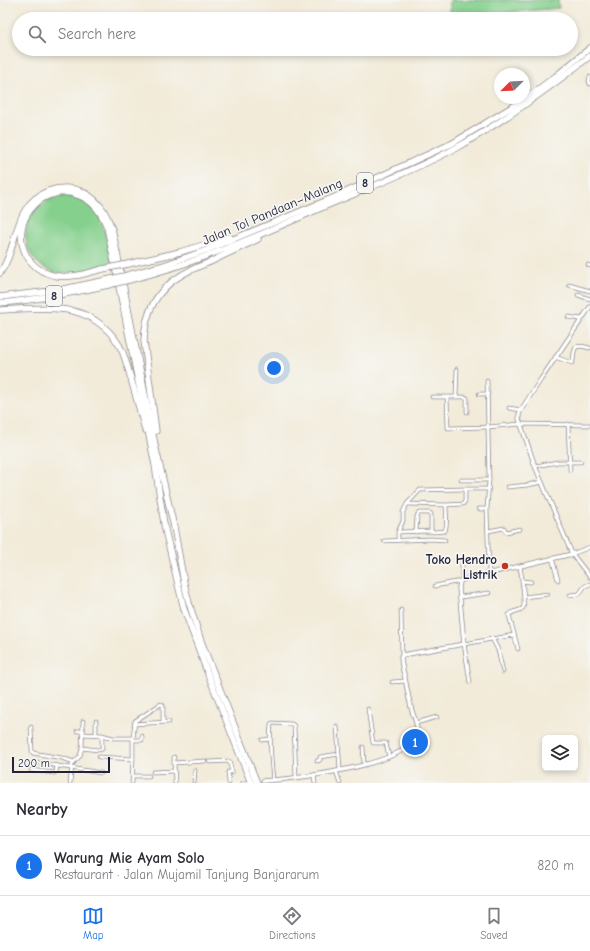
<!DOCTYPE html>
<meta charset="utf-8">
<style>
body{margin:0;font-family:"Comic Neue",sans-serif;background:#f7f7f7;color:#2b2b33}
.controls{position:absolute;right:12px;bottom:12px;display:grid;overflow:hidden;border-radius:6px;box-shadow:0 2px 6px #0003}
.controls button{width:36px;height:36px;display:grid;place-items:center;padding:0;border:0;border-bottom:1px solid #e1e1e2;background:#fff;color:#2b2b33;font:20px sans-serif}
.compass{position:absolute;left:494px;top:68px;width:36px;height:36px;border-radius:50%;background:#fff;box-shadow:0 2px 6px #0003;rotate:246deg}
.scale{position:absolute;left:12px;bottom:10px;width:98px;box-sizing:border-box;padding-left:4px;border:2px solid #22223b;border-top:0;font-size:11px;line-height:14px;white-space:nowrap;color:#22223b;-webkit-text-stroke:3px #f6f6f2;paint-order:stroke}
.you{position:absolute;left:274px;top:368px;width:14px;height:14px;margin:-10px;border:3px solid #fff;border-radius:50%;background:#1a73e8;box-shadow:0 0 0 6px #1a73e833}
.badge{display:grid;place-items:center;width:26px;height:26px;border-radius:50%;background:#1a73e8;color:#fff;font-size:13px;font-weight:700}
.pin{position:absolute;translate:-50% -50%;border:2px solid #fff;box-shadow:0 1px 4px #0006}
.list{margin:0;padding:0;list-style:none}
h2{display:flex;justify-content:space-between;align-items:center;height:52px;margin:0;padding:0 16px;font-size:17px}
h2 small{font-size:13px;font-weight:400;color:#7c7c81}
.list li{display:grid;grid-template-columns:26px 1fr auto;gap:12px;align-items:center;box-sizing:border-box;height:60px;padding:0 16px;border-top:1px solid #e1e1e2}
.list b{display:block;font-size:15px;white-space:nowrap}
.list p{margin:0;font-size:13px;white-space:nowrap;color:#7c7c81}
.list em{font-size:13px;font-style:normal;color:#7c7c81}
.icon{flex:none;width:22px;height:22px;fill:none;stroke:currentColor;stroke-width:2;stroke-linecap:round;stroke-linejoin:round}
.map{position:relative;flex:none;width:590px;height:783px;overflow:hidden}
.search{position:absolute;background:#fff;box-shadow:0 2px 6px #0003;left:12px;right:12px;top:12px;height:44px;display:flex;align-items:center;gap:10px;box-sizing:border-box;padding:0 14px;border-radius:22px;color:#7c7c81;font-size:15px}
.sheet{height:112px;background:#fff}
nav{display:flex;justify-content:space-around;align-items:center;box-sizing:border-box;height:56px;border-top:1px solid #e1e1e2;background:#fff;font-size:11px;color:#7c7c81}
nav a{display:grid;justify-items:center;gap:2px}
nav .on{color:#1a73e8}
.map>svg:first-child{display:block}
.green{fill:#85d08d;stroke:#547964}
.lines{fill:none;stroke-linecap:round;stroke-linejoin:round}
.minor-casing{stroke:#8a868a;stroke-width:4.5}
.tertiary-casing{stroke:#8a868a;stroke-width:5}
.motorway-casing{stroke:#8a868a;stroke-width:7}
.minor{stroke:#fff;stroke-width:3}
.tertiary{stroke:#fff;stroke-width:3.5}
.motorway{stroke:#fff;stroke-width:5.5}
.motorway-bridge-casing{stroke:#8a868a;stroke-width:7;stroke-linecap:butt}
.motorway-bridge{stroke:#fff;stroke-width:5.5}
.poi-dot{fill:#c8321e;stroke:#f6f6f2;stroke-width:1.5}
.labels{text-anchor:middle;stroke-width:3.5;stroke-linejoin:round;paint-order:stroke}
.shield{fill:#f6f6f2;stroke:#626272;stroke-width:1}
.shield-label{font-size:12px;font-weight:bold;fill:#22223b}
.street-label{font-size:13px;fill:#22223b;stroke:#f6f6f2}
.poi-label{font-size:13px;font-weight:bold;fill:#22223b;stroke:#f6f6f2;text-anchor:end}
</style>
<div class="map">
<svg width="590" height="783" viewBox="0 0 590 783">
<rect width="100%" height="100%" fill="#f6f6f2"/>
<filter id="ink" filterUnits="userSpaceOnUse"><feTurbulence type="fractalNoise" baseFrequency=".025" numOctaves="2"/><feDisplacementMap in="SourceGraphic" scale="8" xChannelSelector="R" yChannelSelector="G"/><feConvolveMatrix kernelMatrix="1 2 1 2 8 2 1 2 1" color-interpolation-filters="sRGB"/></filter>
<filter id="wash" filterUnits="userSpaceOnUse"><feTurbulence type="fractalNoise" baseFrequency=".012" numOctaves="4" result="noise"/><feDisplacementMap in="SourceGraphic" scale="16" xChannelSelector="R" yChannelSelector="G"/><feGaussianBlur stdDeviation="0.9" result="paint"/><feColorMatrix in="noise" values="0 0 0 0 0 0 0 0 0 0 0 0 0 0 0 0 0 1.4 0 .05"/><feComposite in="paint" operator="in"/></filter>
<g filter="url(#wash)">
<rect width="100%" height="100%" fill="#f2ebd9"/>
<g class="green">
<path d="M450 0H558L559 8 491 14 450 15Z"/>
<path d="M63 196C103 197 105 233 112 264 95 269 77 275 60 273 15 267 13 203 63 196Z"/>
</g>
</g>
<g filter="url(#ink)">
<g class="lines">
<defs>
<g id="minor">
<path d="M590 77 589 81 590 84"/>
<path d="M588 265 590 266"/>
<path d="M569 285 590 291"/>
<path d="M578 295 590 299"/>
<path d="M568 317 581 319"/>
<path d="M555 357 572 363 573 361 574 352 576 347C581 345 585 347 590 348"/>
<path d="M487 381 489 480 487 509 489 574"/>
<path d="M479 394H488"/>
<path d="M432 397H465L467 398V412"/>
<path d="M447 397 448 428 488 427 520 424 590 425"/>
<path d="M456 397 457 369"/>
<path d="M509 408 521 410"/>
<path d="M568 424 570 470"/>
<path d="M535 466 558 462H581"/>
<path d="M461 480H489"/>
<path d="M508 487 528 485 542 482"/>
<path d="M407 504 446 505 463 504 465 501V489"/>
<path d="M479 509H487"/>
<path d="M488 531 504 528 506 532 520 529"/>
<path d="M398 532 431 531 434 532 445 531C448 523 446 513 446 505"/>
<path d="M416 532 417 516 419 513H430L431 514V531"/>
<path d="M398 540V532L403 521V512L407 504 420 490 465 489H488"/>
<path d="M384 541 431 539 445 540"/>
<path d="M572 554 590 547"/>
<path d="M552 558 558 580"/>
<path d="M462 564V580"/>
<path d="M522 581 531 582"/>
<path d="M435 586 461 581"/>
<path d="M570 595 579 594 585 586 590 584"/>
<path d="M460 597 489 593"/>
<path d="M524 597 548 594"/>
<path d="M401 610 402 656"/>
<path d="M492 638 498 650 503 672"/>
<path d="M518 649 509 615C513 610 519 612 523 608 526 603 521 573 520 566"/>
<path d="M392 682 405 681"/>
<path d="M470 682 464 644 514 635"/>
<path d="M368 709 373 743H386L389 757"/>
<path d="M416 723 437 717"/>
<path d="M134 724 150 723 169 722"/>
<path d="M337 726 340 770"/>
<path d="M31 727 32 751 33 753 62 758 74 762"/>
<path d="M77 731H84"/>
<path d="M83 734 102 735 113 738H133"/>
<path d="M96 734V721"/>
<path d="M133 740H142V736"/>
<path d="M262 740 270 739"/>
<path d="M363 747 364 765"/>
<path d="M82 748 98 750 102 749V735"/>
<path d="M99 757 133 759"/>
<path d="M317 761 320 760V757L339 754"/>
<path d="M34 762 101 773"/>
<path d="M209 762 229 761 232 772H228L229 783"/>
<path d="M174 763V757"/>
<path d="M31 770 54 773 56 772 57 766"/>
<path d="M336 771 340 783"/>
<path d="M153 772 174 771"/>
<path d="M314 775 315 783"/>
<path d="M133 776H149"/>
<path d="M273 780C271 761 269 743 271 724L272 723 292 724 294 726 296 778"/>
<path d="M70 783 72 765 74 762 80 756 82 748 83 721"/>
<path d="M132 783 133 759V738L135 721 161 704 163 705V722"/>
<path d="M175 783 174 763 205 761"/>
<path d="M194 783 195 770"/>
</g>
<g id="tertiary">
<path d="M590 307 541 379 521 410 519 414V419L535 466 572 554 590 577"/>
<path d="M263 781C291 779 414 766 417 732 418 725 414 717 412 711 409 700 407 689 405 678 403 671 401 664 401 657L403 655 408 654 464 644 459 588 460 581 465 579 572 554"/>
<path d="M243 783H247"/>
</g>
<g id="motorway">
<path d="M128 264 180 252 230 237"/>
<path d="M103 269C89 273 73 278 58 276 25 272 10 235 31 209 36 203 42 198 50 195 60 192 68 191 77 195 93 200 101 212 107 227L155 465 165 530 184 609 206 669 251 783"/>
<path d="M0 273C19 247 12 205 48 191 57 188 68 187 78 190 98 197 108 214 113 233L155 445 174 527 184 583 189 603 201 641 257 783"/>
<path d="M128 275 161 266 207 250 335 197 453 143 525 99 556 76 590 48"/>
<path d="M129 280C156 273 183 265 209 255 247 241 284 224 321 208 366 189 413 171 456 148 503 122 548 89 590 56"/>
<path d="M0 297 59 290 107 280"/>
<path d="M0 303C37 300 72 293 108 285"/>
<path d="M0 310C24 309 50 306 73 311 95 316 115 333 123 353 127 364 130 375 133 386 137 400 141 415 145 430"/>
<path d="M156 431 144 341C145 313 155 291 180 276 189 270 200 266 210 262 226 254 242 247 258 239"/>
</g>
</defs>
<use href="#minor" class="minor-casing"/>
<use href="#tertiary" class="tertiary-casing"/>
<use href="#motorway" class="motorway-casing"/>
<use href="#minor" class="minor"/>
<use href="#tertiary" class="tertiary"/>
<use href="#motorway" class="motorway"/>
<defs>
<g id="motorway-bridge">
<path d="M103 269 128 264"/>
<path d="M107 280 128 275"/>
<path d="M108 285 129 280"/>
</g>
</defs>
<use href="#motorway-bridge" class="motorway-bridge-casing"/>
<use href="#motorway-bridge" class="motorway-bridge"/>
</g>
</g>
<circle class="poi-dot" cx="505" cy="566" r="4"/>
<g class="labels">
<g class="shield">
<rect x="357" y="173" width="16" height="20" rx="3"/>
<rect x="46" y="286" width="16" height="20" rx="3"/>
</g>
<g class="shield-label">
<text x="365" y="187">8</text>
<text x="54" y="300">8</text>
</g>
<g class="street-label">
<text transform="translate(272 211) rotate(-23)" y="5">Jalan Tol Pandaan–Malang</text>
</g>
<g class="poi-label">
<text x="497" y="564">Toko Hendro<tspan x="497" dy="15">Listrik</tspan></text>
</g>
</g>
</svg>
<div class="controls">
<button><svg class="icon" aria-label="layers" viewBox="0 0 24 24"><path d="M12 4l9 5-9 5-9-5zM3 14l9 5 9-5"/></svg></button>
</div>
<svg class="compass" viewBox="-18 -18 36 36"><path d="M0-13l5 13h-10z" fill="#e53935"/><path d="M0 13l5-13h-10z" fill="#7c7c81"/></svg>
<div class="scale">200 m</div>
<div class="you"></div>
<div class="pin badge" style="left:415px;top:742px">1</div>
<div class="search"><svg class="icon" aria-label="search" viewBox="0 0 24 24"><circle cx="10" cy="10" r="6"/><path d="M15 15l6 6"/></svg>Search here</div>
</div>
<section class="sheet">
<h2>Nearby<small></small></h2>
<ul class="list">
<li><span class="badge">1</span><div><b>Warung Mie Ayam Solo</b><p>Restaurant · Jalan Mujamil Tanjung Banjararum</p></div><em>820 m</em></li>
</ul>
</section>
<nav>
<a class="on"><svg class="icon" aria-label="map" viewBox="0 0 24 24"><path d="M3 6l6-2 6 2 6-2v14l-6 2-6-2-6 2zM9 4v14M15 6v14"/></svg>Map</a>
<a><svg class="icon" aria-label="directions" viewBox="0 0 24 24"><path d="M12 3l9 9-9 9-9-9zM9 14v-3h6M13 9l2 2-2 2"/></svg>Directions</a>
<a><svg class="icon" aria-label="saved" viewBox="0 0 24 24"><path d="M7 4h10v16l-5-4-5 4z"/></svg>Saved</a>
</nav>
